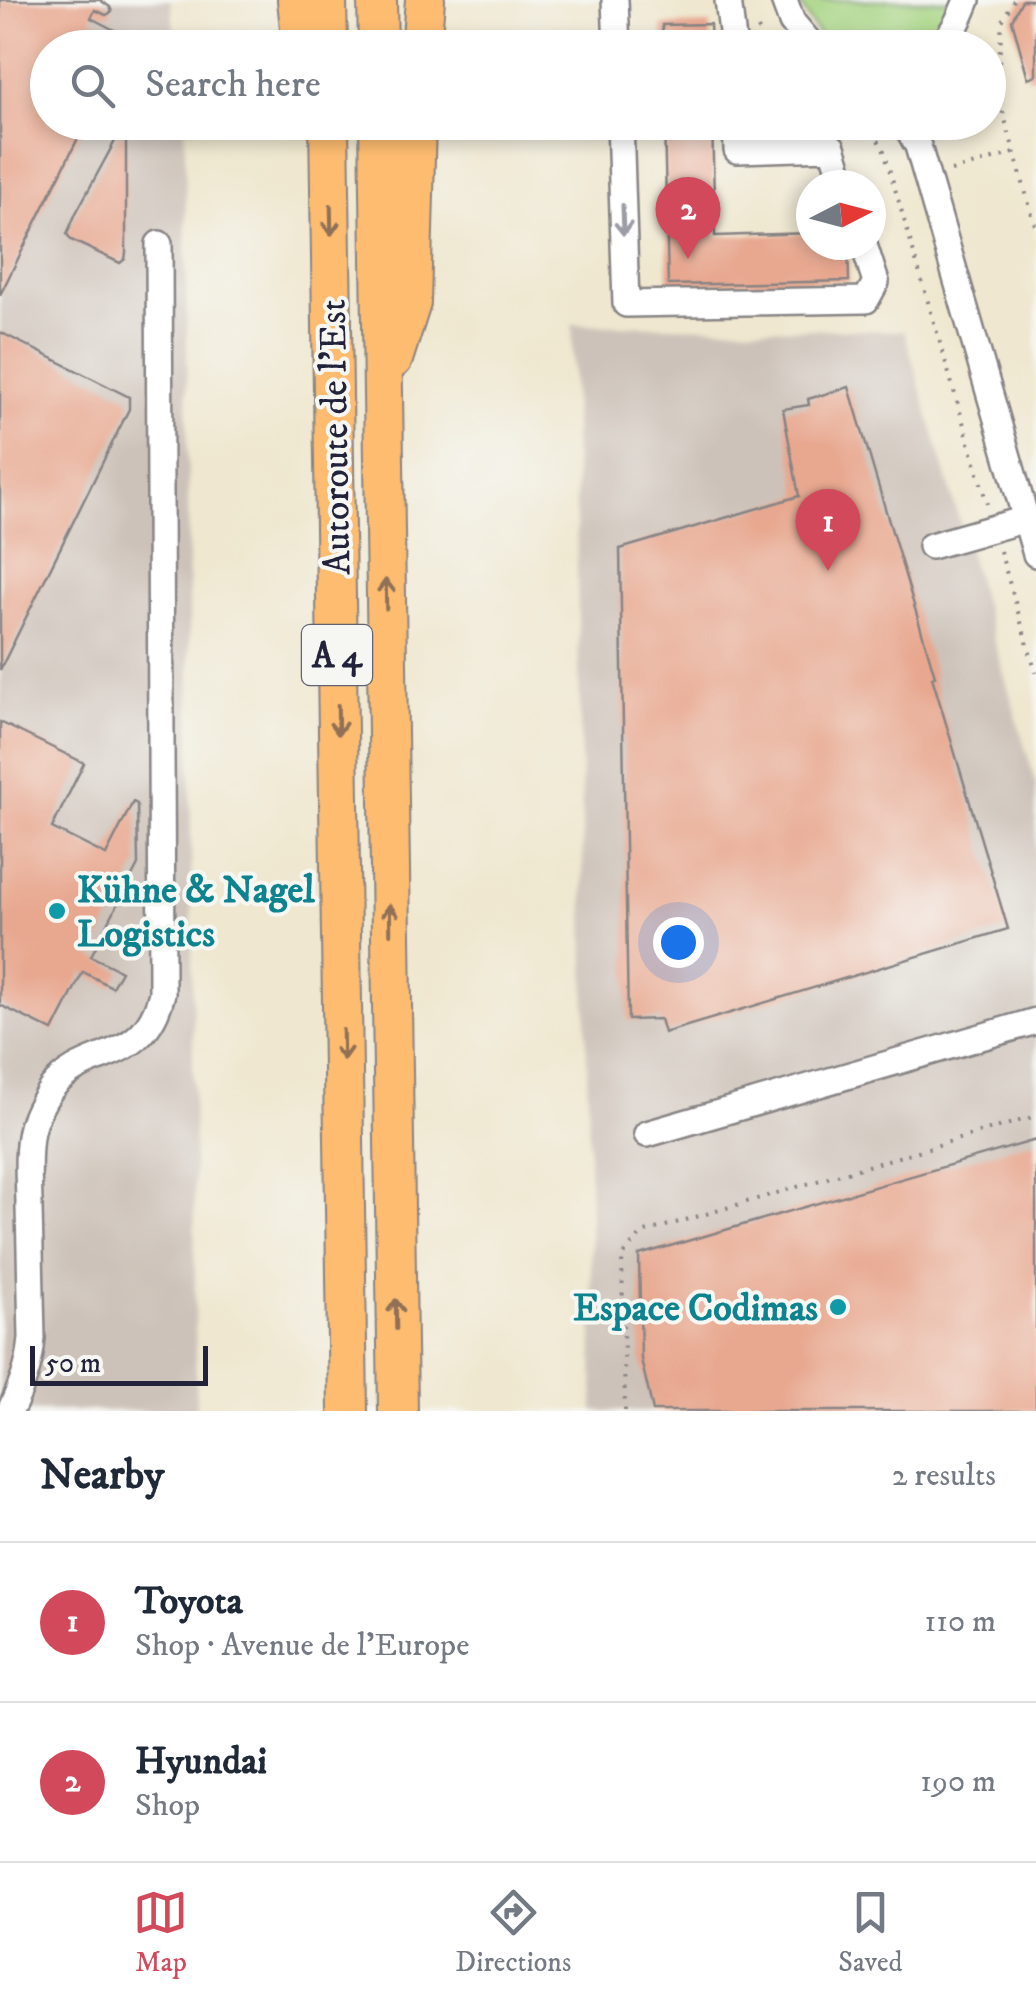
<!DOCTYPE html>
<meta charset="utf-8">
<style>
body{margin:0;font-family:"IM FELL DW Pica",serif;background:#f2f2f3;color:#1f2937}
.compass{position:absolute;left:796px;top:170px;width:90px;height:90px;border-radius:50%;background:#fff;box-shadow:0 5px 15px #0003;rotate:84deg}
.scale{position:absolute;left:30px;bottom:25px;width:178px;box-sizing:border-box;padding-left:10px;border:5px solid #22223b;border-top:0;font-size:28px;line-height:35px;white-space:nowrap;color:#22223b;-webkit-text-stroke:8px #f6f6f2;paint-order:stroke}
.you{position:absolute;left:678px;top:942px;width:35px;height:35px;margin:-25px;border:8px solid #fff;border-radius:50%;background:#1a73e8;box-shadow:0 0 0 15px #1a73e833}
.badge{display:grid;place-items:center;width:65px;height:65px;border-radius:50%;background:#d1495b;color:#fff;font-size:32px;font-weight:700}
.pin{position:absolute;translate:-50% -82px;filter:drop-shadow(0 2px 5px #0008)}
.pin::after{content:'';position:absolute;top:52px;width:35px;height:30px;background:inherit;clip-path:polygon(0 0,100% 0,50% 100%)}
.list{margin:0;padding:0;list-style:none}
h2{display:flex;justify-content:space-between;align-items:center;height:130px;margin:0;padding:0 40px;font-size:42px}
h2 small{font-size:32px;font-weight:400;color:#747a83}
.list li{display:grid;grid-template-columns:65px 1fr auto;gap:30px;align-items:center;box-sizing:border-box;height:160px;padding:0 40px;border-top:2px solid #e0e1e3}
.list b{display:block;font-size:38px;white-space:nowrap}
.list p{margin:0;font-size:32px;white-space:nowrap;color:#747a83}
.list em{font-size:32px;font-style:normal;color:#747a83}
.icon{flex:none;width:55px;height:55px;fill:none;stroke:currentColor;stroke-width:2;stroke-linecap:round;stroke-linejoin:round}
.map{position:relative;flex:none;width:1036px;height:1411px;overflow:hidden}
.search{position:absolute;background:#fff;box-shadow:0 5px 15px #0003;left:30px;right:30px;top:30px;height:110px;display:flex;align-items:center;gap:25px;box-sizing:border-box;padding:0 35px;border-radius:55px;color:#747a83;font-size:38px}
.sheet{height:450px;background:#fff}
nav{display:flex;justify-content:space-around;align-items:center;box-sizing:border-box;height:140px;border-top:2px solid #e0e1e3;background:#fff;font-size:28px;color:#747a83}
nav a{display:grid;justify-items:center;gap:5px}
nav .on{color:#d1495b}
.map>svg:first-child{display:block}
.industrial{fill:#cdc2b9}
.green{fill:#a6d482;stroke:#647b5e;stroke-width:2.5}
.building{fill:#e8a78f}
.lines{fill:none;stroke-linecap:round;stroke-linejoin:round}
.minor-casing{stroke:#888485;stroke-width:30}
.highway-casing{stroke:#888485;stroke-width:42}
.path{stroke:#888485;stroke-width:4;stroke-dasharray:2.5 8;stroke-linecap:butt}
.minor{stroke:#fff;stroke-width:25}
.highway{stroke:#fdbc70;stroke-width:38}
.oneway{stroke:#906f56}
.oneway2{stroke:#9c9ca7}
.culture-dot{fill:#0f9aa8;stroke:#f6f6f2;stroke-width:4}
.labels{text-anchor:middle;stroke-width:8;stroke-linejoin:round;paint-order:stroke}
.shield{fill:#f6f6f2;stroke:#626272;stroke-width:2.5}
.shield-label{font-size:35px;font-weight:bold;fill:#22223b}
.street-label{font-size:38px;fill:#22223b;stroke:#f6f6f2}
.culture-label{font-size:38px;font-weight:bold;fill:#0d838f;stroke:#f6f6f2;text-anchor:start}
</style>
<div class="map">
<svg width="1036" height="1411" viewBox="0 0 1036 1411">
<rect width="100%" height="100%" fill="#f6f6f2"/>
<filter id="ink" filterUnits="userSpaceOnUse"><feTurbulence type="fractalNoise" baseFrequency=".01" numOctaves="2"/><feDisplacementMap in="SourceGraphic" scale="20" xChannelSelector="R" yChannelSelector="G"/><feConvolveMatrix kernelMatrix="1 2 1 2 8 2 1 2 1" color-interpolation-filters="sRGB"/></filter>
<filter id="wash" filterUnits="userSpaceOnUse"><feTurbulence type="fractalNoise" baseFrequency=".0048" numOctaves="4" result="noise"/><feDisplacementMap in="SourceGraphic" scale="40" xChannelSelector="R" yChannelSelector="G"/><feGaussianBlur stdDeviation="2.25" result="paint"/><feColorMatrix in="noise" values="0 0 0 0 0 0 0 0 0 0 0 0 0 0 0 0 0 1.4 0 .05"/><feComposite in="paint" operator="in"/></filter>
<g filter="url(#wash)">
<rect width="100%" height="100%" fill="#efe7cf"/>
<g class="industrial">
<path d="M0 0H170L177 47 48 48V122L185 123 196 1411H0Z"/>
<path d="M572 324 904 331 1036 784V1411H594Z"/>
</g>
<path class="green" d="M799 0H950C946 18 939 38 920 46 909 51 848 47 832 47 816 33 807 20 799 0Z"/>
<g id="blocks">
<g class="building">
<path d="M0 0H100L110 7 112 12 106 15 95 10 91 18 122 34 123 48H48V122H86L0 295Z"/>
<path d="M1022 0H1036V75L1028 78 1012 20Z"/>
<path d="M710 24 711 48H663L662 25Z"/>
<path d="M664 122H712L715 236 811 233V245H848L849 281 668 285Z"/>
<path d="M121 130 126 137V253L125 259 120 263 71 240 67 234 76 213Z"/>
<path d="M0 332 129 397V409L0 670Z"/>
<path d="M849 387 935 676 932 677 1008 929 664 1033 660 1019 628 1020 620 549 799 496 783 409 809 405 808 399Z"/>
<path d="M0 722 84 763 52 828 106 855 133 802 137 804 138 865 91 956 121 971 112 987 83 972 53 1031 0 1005Z"/>
<path d="M1036 1140V1411H653L641 1359 639 1255Z"/>
</g>
</g>
</g>
<g filter="url(#ink)">
<use href="#blocks" fill-opacity="0" stroke="#888485" stroke-width="2.5"/>
<g class="lines">
<defs>
<g id="minor">
<path d="M615 0 617 48"/>
<path d="M728 0 734 48"/>
<path d="M784 0 792 22 814 48"/>
<path d="M937 48C953 35 960 18 967 0"/>
<path d="M620 122 626 304 866 300 876 282 864 245"/>
<path d="M736 122 737 150 832 147 844 185"/>
<path d="M904 122 918 146 1036 554"/>
<path d="M931 546 1026 519"/>
<path d="M647 1134 1036 1021"/>
<path d="M10 1411C22 1386 30 1365 32 1338 31 1294 30 1251 29 1207 29 1182 26 1155 31 1131 34 1117 43 1100 51 1089 87 1044 144 1067 162 993L159 244"/>
</g>
<g id="highway">
<path d="M297 0 300 28 311 48"/>
<path d="M327 0 328 48"/>
<path d="M377 0 378 48"/>
<path d="M421 48 425 0"/>
<path d="M329 122 348 1411"/>
<path d="M379 122 398 1411"/>
<path d="M393 359 411 303 416 122"/>
</g>
</defs>
<use href="#minor" class="minor-casing"/>
<use href="#highway" class="highway-casing"/>
<g class="path">
<path d="M1014 0 1002 21 997 91 1036 229"/>
<path d="M758 29 767 48"/>
<path d="M868 122 884 151 987 504"/>
<path d="M951 171 1014 153"/>
<path d="M1000 551 1036 673"/>
<path d="M625 1411 622 1257 642 1233 1036 1116"/>
</g>
<use href="#minor" class="minor"/>
<use href="#highway" class="highway"/>
</g>
<defs><path id="oneway-shaft" d="M-6 0H5M1.5-3L5.5 0L1.5 3" fill="none" stroke-width="1.6" stroke-linecap="round" stroke-linejoin="round" transform="scale(2.5)"/></defs>
<g class="oneway">
<use href="#oneway-shaft" transform="translate(331 220) rotate(89)"/>
<use href="#oneway-shaft" transform="translate(386 594) rotate(-91)"/>
<use href="#oneway-shaft" transform="translate(338 720) rotate(89)"/>
<use href="#oneway-shaft" transform="translate(390 919) rotate(-91)"/>
<use href="#oneway-shaft" transform="translate(343 1045) rotate(89)"/>
<use href="#oneway-shaft" transform="translate(396 1314) rotate(-91)"/>
</g>
<use class="oneway2" href="#oneway-shaft" transform="translate(623 220) rotate(88)"/>
</g>
<g class="culture-dot">
<circle cx="57" cy="911" r="10"/>
<circle cx="838" cy="1307" r="10"/>
</g>
<g class="labels">
<rect class="shield" x="302" y="625" width="70" height="60" rx="8"/>
<g class="shield-label">
<text x="337" y="667">A 4</text>
</g>
<g class="street-label">
<text transform="translate(334 437) rotate(-91)" y="13">Autoroute de l’Est</text>
</g>
<g class="culture-label">
<text x="77" y="902">Kühne &amp; Nagel<tspan x="77" dy="44">Logistics</tspan></text>
<text x="818" y="1320" text-anchor="end">Espace Codimas</text>
</g>
</g>
</svg>
<svg class="compass" viewBox="-18 -18 36 36"><path d="M0-13l5 13h-10z" fill="#e53935"/><path d="M0 13l5-13h-10z" fill="#747a83"/></svg>
<div class="scale">50 m</div>
<div class="you"></div>
<div class="pin badge" style="left:828px;top:571px">1</div>
<div class="pin badge" style="left:688px;top:259px">2</div>
<div class="search"><svg class="icon" aria-label="search" viewBox="0 0 24 24"><circle cx="10" cy="10" r="6"/><path d="M15 15l6 6"/></svg>Search here</div>
</div>
<section class="sheet">
<h2>Nearby<small>2 results</small></h2>
<ul class="list">
<li><span class="badge">1</span><div><b>Toyota</b><p>Shop · Avenue de l'Europe</p></div><em>110 m</em></li>
<li><span class="badge">2</span><div><b>Hyundai</b><p>Shop</p></div><em>190 m</em></li>
</ul>
</section>
<nav>
<a class="on"><svg class="icon" aria-label="map" viewBox="0 0 24 24"><path d="M3 6l6-2 6 2 6-2v14l-6 2-6-2-6 2zM9 4v14M15 6v14"/></svg>Map</a>
<a><svg class="icon" aria-label="directions" viewBox="0 0 24 24"><path d="M12 3l9 9-9 9-9-9zM9 14v-3h6M13 9l2 2-2 2"/></svg>Directions</a>
<a><svg class="icon" aria-label="saved" viewBox="0 0 24 24"><path d="M7 4h10v16l-5-4-5 4z"/></svg>Saved</a>
</nav>
